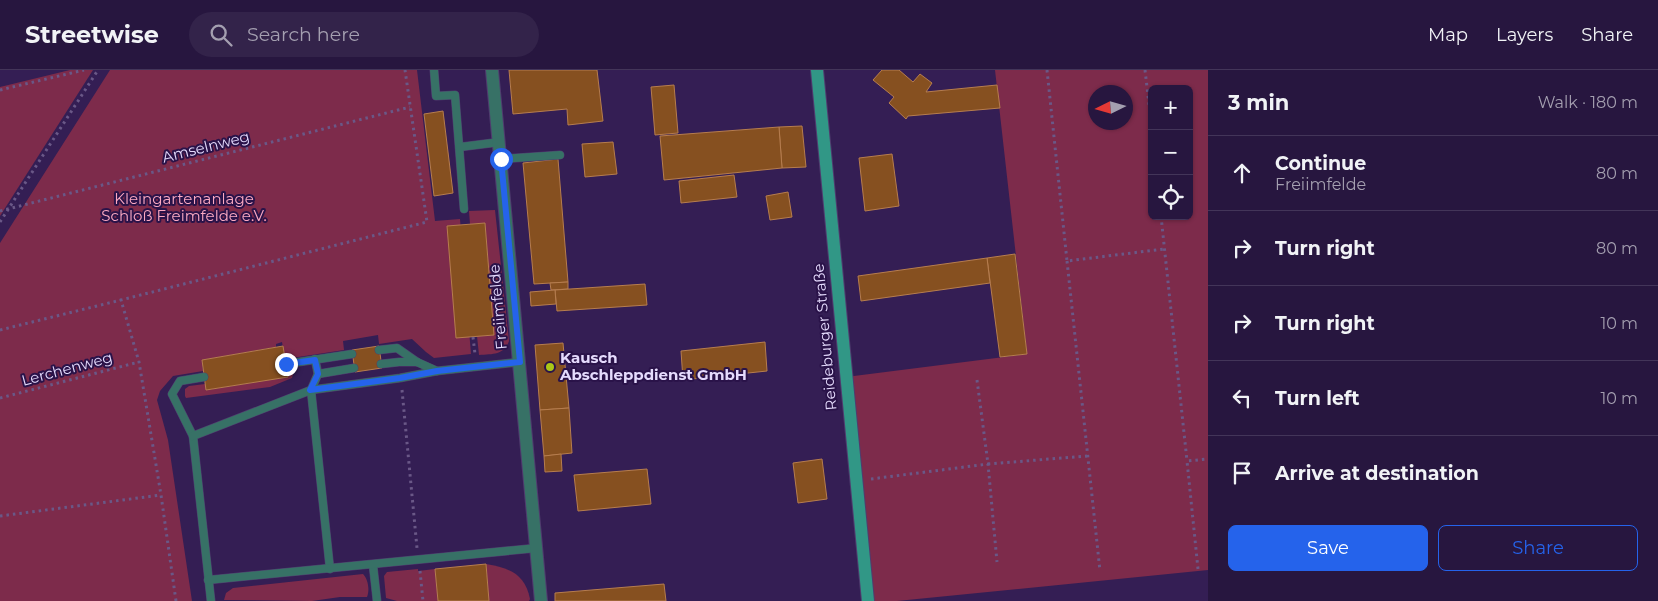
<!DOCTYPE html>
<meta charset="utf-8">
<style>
body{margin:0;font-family:Montserrat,sans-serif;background:#33234a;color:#f1f3f6}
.controls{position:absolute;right:15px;top:15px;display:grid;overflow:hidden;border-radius:8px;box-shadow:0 1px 4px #0004}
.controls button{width:45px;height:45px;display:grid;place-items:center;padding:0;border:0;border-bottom:1px solid #433559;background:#27163f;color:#f1f3f6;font:25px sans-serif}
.compass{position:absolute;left:1088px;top:15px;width:45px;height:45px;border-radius:50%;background:#27163f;box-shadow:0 1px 4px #0004;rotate:265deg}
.stop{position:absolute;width:15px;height:15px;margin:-11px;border:4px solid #2563eb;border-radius:50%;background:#fff}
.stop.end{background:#2563eb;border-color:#fff;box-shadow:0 1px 5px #0008}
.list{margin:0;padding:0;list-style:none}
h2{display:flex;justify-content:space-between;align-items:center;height:65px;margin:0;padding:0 20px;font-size:21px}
h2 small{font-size:16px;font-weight:400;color:#a49fb0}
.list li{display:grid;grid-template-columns:32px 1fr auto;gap:15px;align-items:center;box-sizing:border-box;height:75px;padding:0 20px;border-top:1px solid #433559}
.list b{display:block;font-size:19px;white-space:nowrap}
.list p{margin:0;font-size:16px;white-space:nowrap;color:#a49fb0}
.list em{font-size:16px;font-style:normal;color:#a49fb0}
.actions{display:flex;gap:10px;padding:15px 20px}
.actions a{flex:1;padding:11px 0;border:1px solid #2563eb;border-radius:8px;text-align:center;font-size:18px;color:#2563eb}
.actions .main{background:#2563eb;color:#fff}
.icon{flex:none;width:28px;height:28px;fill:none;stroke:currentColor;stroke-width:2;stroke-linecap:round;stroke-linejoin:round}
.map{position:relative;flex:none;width:1208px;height:531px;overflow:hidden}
header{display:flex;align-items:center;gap:30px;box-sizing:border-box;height:70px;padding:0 25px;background:#27163f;border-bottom:1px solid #433559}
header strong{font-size:24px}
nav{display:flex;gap:28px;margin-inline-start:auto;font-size:18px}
.search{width:350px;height:45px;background:#33234a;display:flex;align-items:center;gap:12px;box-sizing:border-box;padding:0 18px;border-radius:28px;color:#a49fb0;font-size:19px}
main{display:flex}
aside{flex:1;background:#27163f}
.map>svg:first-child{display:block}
.green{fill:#7d2b4b;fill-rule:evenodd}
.building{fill:#865020;stroke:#b67d4e}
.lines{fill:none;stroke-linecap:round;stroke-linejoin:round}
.lane-casing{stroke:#503c6f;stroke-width:9}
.street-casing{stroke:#503c6f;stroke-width:14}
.secondary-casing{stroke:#503c6f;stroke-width:14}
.path{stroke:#6a5887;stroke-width:3;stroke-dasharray:2.5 4;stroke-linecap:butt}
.lane{stroke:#377166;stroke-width:8}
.street{stroke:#377166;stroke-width:12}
.secondary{stroke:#319786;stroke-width:12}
.route{stroke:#2563eb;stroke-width:6}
.poi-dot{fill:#aac717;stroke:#2a1349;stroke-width:2}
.labels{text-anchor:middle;stroke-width:4;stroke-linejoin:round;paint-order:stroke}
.street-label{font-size:15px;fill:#e5dbfd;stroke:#2a1349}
.park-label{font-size:15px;fill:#fdaac3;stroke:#2a1349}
.poi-label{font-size:15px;font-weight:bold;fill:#e5dbfd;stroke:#2a1349;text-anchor:start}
</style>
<header>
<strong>Streetwise</strong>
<div class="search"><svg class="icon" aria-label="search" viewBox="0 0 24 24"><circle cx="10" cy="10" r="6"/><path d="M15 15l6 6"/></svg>Search here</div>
<nav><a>Map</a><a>Layers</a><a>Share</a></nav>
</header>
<main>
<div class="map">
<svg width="1208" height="531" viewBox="0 0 1208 531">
<rect width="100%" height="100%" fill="#341e54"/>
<g class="green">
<path d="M70 0H93L0 146V17Z"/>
<path d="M110 0H417L435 151 460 149 471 284 434 288 426 282 412 269 379 274 378 265 343 271 344 280 285 289 282 272 276 274V277L202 290 203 301 173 306 160 321 157 330 168 370 192 531H0V173Z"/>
<path d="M995 0H1208V500L897 531H869L846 307 1027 284ZM1152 19H1189V146H1152ZM1096 22H1126V52H1096Z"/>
<path d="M495 140 509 271C504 285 493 284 479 285L477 266 494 265 485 153 470 154 469 141Z"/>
<path d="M292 302 293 304 292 308 270 317 186 328 185 326V319L189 316 205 314 207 320 287 307V303Z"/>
<path d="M486 494C510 498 525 504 530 529L529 531H489Z"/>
<path d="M418 499V501L435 499 438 531H397L386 528 384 506 387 502Z"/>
<path d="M363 504C368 509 370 520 367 527H340L312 531 224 530 226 523 233 518Z"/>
</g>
<g class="building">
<path d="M509 0H597L603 51 568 55 567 39 513 44Z"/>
<path d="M882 0H899L913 12 920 4 932 13 926 22 997 15 1000 38 908 46 906 49 889 33 894 27 873 10Z"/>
<path d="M674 15 678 63 655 65 651 17Z"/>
<path d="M443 41 453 123 434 126 424 44Z"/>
<path d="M802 56 806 97 782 98 779 57Z"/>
<path d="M779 57 782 98 664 110 660 66Z"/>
<path d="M613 72 617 104 585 107 582 74Z"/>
<path d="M892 84 899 136 865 141 859 88Z"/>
<path d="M558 89 568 212 534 214 523 93Z"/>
<path d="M734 105 737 127 681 133 679 111Z"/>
<path d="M788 122 792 147 770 150 766 126Z"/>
<path d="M485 153 494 265 456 268 447 156Z"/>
<path d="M1015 184 1027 284 1000 287 987 188Z"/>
<path d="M987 188 990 213 861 231 858 206Z"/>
<path d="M568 212V219L551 220 550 213Z"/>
<path d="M645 214 647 235 557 241 555 220Z"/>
<path d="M555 220 556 234 531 236 530 222Z"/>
<path d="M765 272 767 301 683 310 681 281Z"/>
<path d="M563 273 569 338 540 340 535 275Z"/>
<path d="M283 276 288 307 206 320 202 290Z"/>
<path d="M379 276 382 298 355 302 352 280Z"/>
<path d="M569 338 572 383 544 386 540 340Z"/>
<path d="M561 384 562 401 545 402 544 386Z"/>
<path d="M822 389 827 429 798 433 793 393Z"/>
<path d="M647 399 651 434 578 441 574 405Z"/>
<path d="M486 494 489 531H438L435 499Z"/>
<path d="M664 514 666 531H555V523Z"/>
</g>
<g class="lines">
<defs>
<g id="lane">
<path d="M434 0 436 26 455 25 464 139"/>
<path d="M460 77 500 72"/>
<path d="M501 89 560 85"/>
<path d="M379 280 397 278 417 292 437 301"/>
<path d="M315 289 318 304 311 320 330 499"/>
<path d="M286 294 352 284"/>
<path d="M381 294 399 292H417"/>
<path d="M318 304 354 298"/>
<path d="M204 307 180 311 172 324 193 366 211 531"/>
<path d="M193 366 311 320 400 308 437 301 519 292"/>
<path d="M373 495 377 531"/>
<path d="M208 510 537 478"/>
</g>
<path id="street" d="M492 0 541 531"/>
<path id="secondary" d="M817 0 868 531"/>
</defs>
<use href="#lane" class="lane-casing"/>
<use href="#street" class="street-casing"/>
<use href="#secondary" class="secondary-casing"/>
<g class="path">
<path d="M1047 0 1067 191 1164 179"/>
<path d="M1145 0 1152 60"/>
<path d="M0 20 84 0"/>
<path d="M0 141 410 37"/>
<path d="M1161 146 1187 391"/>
<path d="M0 152 98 0"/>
<path d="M1067 191 1100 501"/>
<path d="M0 260 121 230"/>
<path d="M473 267 475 284H474"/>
<path d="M977 310 988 394 1087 386"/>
<path d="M402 320 417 478"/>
<path d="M0 328 139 292"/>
<path d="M871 409 988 394 997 492"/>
<path d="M0 446 161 425"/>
<path d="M1198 499 1187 391 1208 389"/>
<path d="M420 501 423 531"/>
<path d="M176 531 161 425 139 292 121 230 427 152 405 0"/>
</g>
<use href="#lane" class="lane"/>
<use href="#street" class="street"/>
<use href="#secondary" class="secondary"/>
</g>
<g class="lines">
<path class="route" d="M286 294 315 290 318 304 310 320 400 308 437 301 520 292 501 89"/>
</g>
<circle class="poi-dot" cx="550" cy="297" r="5"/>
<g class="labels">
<g class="street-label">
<text transform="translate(206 77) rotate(-14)" y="5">Amselnweg</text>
<text transform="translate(498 237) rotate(-95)" y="5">Freiimfelde</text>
<text transform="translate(825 267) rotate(-95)" y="5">Reideburger Straße</text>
<text transform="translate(67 299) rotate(-15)" y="5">Lerchenweg</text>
</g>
<g class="park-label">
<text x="184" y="134">Kleingartenanlage<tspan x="184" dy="17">Schloß Freimfelde e.V.</tspan></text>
</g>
<g class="poi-label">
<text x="560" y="293">Kausch<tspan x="560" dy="17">Abschleppdienst GmbH</tspan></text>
</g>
</g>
</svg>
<div class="controls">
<button>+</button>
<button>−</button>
<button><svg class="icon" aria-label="locate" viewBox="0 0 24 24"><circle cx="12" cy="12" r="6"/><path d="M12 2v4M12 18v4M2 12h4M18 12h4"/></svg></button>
</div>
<svg class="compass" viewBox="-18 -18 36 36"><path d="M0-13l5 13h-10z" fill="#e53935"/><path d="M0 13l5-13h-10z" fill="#a49fb0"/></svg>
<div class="stop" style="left:501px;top:89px"></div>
<div class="stop end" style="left:286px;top:294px"></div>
</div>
<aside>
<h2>3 min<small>Walk · 180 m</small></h2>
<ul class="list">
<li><svg class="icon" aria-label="ahead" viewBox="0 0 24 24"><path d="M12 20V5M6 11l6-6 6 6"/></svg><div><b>Continue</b><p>Freiimfelde</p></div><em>80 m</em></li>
<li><svg class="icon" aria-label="right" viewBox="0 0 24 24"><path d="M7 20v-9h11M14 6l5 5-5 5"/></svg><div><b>Turn right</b></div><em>80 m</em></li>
<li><svg class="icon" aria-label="right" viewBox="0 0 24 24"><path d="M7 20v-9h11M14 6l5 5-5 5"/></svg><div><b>Turn right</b></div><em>10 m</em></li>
<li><svg class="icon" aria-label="left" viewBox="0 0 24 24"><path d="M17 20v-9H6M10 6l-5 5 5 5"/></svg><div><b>Turn left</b></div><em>10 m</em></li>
<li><svg class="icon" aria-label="arrive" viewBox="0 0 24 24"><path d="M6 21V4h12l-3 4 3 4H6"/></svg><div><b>Arrive at destination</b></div></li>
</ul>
<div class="actions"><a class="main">Save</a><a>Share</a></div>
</aside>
</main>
